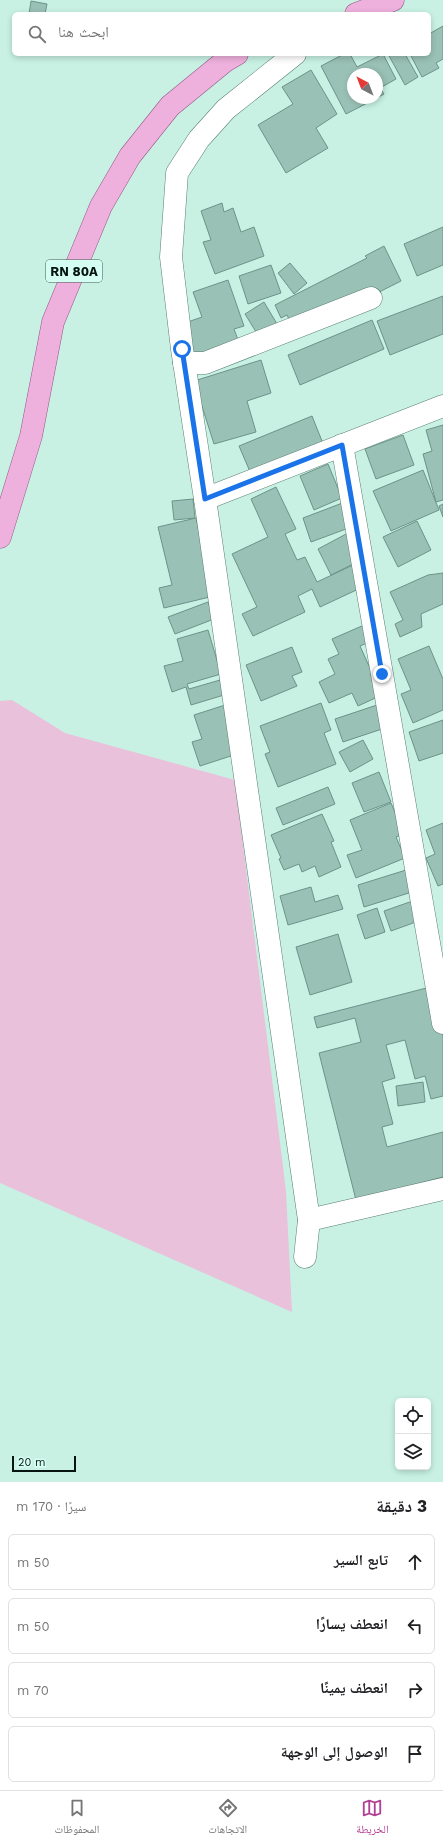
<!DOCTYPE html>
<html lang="ar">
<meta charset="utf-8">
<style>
body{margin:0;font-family:"Work Sans","Noto Naskh Arabic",sans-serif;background:#f6f6f6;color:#202124;direction:rtl}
.controls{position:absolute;right:12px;bottom:12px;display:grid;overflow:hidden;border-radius:6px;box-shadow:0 2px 6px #0003}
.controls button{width:36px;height:36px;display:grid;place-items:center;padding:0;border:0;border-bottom:1px solid #e0e0e0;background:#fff;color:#202124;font:20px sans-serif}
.compass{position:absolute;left:347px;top:68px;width:36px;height:36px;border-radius:50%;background:#fff;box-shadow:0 2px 6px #0003;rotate:318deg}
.scale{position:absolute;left:12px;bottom:10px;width:64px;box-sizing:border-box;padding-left:4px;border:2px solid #061511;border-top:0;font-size:11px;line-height:14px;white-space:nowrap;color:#061511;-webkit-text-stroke:3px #d5fef2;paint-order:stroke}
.stop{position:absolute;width:12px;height:12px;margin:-9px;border:3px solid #1a73e8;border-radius:50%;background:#fff}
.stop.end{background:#1a73e8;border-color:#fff;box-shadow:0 1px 4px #0008}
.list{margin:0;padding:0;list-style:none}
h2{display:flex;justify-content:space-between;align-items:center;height:52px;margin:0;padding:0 16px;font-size:17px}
h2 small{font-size:13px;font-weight:400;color:#757577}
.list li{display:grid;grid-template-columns:26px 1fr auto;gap:12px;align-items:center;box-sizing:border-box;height:56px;margin:0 8px 8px;padding:0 8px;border:1px solid #e0e0e0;border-radius:6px}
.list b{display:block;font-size:15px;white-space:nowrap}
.list em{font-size:13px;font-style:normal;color:#757577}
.icon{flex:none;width:22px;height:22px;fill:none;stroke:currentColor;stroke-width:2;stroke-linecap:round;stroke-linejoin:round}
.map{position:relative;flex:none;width:443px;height:1482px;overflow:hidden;direction:ltr}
.search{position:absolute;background:#fff;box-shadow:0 2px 6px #0003;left:12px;right:12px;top:12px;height:44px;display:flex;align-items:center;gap:10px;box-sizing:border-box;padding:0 14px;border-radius:6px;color:#757577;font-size:15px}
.sheet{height:308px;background:#fff}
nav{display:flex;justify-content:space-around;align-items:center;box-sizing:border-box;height:56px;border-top:1px solid #e0e0e0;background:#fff;font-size:11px;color:#757577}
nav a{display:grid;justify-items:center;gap:2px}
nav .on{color:#b23d94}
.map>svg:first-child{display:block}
.green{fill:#e9c1db}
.building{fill:#9ac1b6;stroke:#6d9388}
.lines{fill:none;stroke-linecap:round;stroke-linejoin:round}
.minor-casing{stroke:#597e73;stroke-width:23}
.primary-casing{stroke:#965886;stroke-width:23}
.minor{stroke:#fff;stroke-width:22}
.primary{stroke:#eeb0dc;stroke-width:22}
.route{stroke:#1a73e8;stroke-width:5}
.labels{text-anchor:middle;stroke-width:4;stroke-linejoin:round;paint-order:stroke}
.shield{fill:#d5fef2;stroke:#445b54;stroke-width:1}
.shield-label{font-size:13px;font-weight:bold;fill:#061511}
</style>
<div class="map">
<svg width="443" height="1482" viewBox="0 0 443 1482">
<rect width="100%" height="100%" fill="#c8f1e4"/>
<path class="green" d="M12 700 65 733 235 780 286 1191 292 1312 0 1183V701Z"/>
<g class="building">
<path d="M31 1 47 4 45 14H29Z"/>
<path d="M443 26V59L436 63 439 68 422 77 410 54H429V34Z"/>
<path d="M344 54H350L357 67 383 54 396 79 380 88 384 94 377 98V74H353V98H377L346 114 321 66Z"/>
<path d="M388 54H405L418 77 405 85Z"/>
<path d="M311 70 337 114 316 128 328 148 286 173 258 125 293 104 282 87Z"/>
<path d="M222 203 224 212 233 208 241 232 254 227 264 256 215 274 203 242 211 240 201 211Z"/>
<path d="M443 227V265L417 276 404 244Z"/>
<path d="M384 246 401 281 296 334 287 315 281 318 275 305 367 258 365 256Z"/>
<path d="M290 263 307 283 294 294 278 273Z"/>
<path d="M271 265 281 293 248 304 239 276Z"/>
<path d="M228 280 244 326 234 329 240 345 192 361 179 325 202 317 193 292Z"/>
<path d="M443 296V334L390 355 377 321Z"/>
<path d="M264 302 280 329 261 340 245 314Z"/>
<path d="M372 320 384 349 300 385 288 355Z"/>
<path d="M261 360 271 393 247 401 256 432 214 444 194 381Z"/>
<path d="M312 416 326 451 254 481 239 446Z"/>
<path d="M443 425V500L436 502 423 454 432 451 426 430Z"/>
<path d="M403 435 414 465 376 479 365 449Z"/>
<path d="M328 464 342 498 314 510 300 476Z"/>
<path d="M423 470 439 510 391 531 373 491Z"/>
<path d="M276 487 296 529 285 534 297 560 305 557 317 582 355 564 365 586 320 607 312 589 298 596 305 612 253 636 242 614 257 607 232 554 268 537 251 499Z"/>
<path d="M193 499 195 518 174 520 172 501Z"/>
<path d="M345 502 354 526 311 542 303 518Z"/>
<path d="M443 504V517L439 506Z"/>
<path d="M196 518 214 596 164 608 159 588 172 585 158 527Z"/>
<path d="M417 521 431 550 398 567 383 537Z"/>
<path d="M348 533 361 560 331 575 318 549Z"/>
<path d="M443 573V604L421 614 422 627 400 637 395 624 403 620 390 592 428 575Z"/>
<path d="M208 602 214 619 175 634 168 617Z"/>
<path d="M371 622 379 638 360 646 382 695 358 706 352 693 329 703 319 682 335 674 328 659 339 654 332 639Z"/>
<path d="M208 630 221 674 187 684 189 689 220 680 224 695 191 705 186 687 172 692 164 666 183 661 177 639Z"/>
<path d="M429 646 443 679V710L413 723 401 694 411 690 398 659Z"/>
<path d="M292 647 302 672 292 676 297 686 261 701 246 665Z"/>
<path d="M321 703 331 730 324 733 336 764 278 787 265 754 270 752 260 726Z"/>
<path d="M225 705 240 753 200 766 192 742 202 739 194 715Z"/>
<path d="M377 705 385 728 343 742 335 719Z"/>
<path d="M443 720V753L419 761 409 732Z"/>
<path d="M363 740 373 759 350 772 339 752Z"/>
<path d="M379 772 391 802 364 812 352 783Z"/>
<path d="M328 787 335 804 283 825 276 808Z"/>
<path d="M391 803 404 834 396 837 405 858 356 878 347 855 362 850 350 820Z"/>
<path d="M322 814 334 841 331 842 341 867 319 877 315 866 302 872 299 864 284 870 279 859 281 858 271 835Z"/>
<path d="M443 823V884L438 886 426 858 435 854 426 830Z"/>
<path d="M406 870 412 892 364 907 358 885Z"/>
<path d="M311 887 315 902 338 895 343 909 288 925 280 896Z"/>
<path d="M421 898 427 918 391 931 384 911Z"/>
<path d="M377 908 385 932 365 939 357 915Z"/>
<path d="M338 934 352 982 310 995 296 947Z"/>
<path d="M438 985 443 1003V1096L431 1099 425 1076 415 1079 405 1040 386 1045 395 1078 382 1082 393 1124 382 1127 387 1147 443 1132V1177L356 1200 319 1053 361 1042 355 1018 317 1028 314 1017Z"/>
<path d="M423 1082 425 1102 398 1106 396 1086Z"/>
</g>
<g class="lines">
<defs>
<g id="minor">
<path d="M295 54 226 109 199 139 177 173 171 257 182 349 205 499 309 1220 305 1257"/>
<path d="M184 363H205L371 298"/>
<path d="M342 445 443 1023"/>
<path d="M205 499 443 406"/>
<path d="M309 1220 443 1189"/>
</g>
<g id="primary">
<path d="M356 14 393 0"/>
<path d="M0 537 31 436 53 322 101 206 130 156 170 106 225 61 237 54"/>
</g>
</defs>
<use href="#minor" class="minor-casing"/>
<use href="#primary" class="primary-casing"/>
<use href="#minor" class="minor"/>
<use href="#primary" class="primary"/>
</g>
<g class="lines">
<path class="route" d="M182 349 205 499 342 445 382 674"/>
</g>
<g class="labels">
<rect class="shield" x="46" y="260" width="56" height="22" rx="3"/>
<g class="shield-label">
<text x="74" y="276">RN 80A</text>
</g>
</g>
</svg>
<div class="controls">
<button><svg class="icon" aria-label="locate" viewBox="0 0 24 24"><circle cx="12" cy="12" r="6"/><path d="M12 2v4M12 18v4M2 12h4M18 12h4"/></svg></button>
<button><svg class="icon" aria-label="layers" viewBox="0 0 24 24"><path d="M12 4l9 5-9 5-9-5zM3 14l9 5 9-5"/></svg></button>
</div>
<svg class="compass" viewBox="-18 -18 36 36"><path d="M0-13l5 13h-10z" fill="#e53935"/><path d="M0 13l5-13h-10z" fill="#757577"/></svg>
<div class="scale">20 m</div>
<div class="stop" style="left:182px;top:349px"></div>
<div class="stop end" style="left:382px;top:674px"></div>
<div class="search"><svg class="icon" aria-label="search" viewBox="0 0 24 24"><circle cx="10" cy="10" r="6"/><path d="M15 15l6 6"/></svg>ابحث هنا</div>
</div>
<section class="sheet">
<h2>3 دقيقة<small>سيرًا · 170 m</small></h2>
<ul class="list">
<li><svg class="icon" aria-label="ahead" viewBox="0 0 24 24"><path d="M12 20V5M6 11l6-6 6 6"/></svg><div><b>تابع السير</b></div><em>50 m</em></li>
<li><svg class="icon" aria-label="left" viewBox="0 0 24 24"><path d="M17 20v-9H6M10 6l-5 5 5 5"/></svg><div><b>انعطف يسارًا</b></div><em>50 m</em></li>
<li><svg class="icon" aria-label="right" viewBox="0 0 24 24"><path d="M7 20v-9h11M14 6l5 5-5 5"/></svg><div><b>انعطف يمينًا</b></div><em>70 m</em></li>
<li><svg class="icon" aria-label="arrive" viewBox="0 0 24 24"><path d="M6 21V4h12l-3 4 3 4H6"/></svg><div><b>الوصول إلى الوجهة</b></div></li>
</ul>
</section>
<nav>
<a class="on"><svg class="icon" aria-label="map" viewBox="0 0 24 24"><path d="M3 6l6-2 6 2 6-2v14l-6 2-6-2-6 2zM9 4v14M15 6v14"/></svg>الخريطة</a>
<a><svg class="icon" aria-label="directions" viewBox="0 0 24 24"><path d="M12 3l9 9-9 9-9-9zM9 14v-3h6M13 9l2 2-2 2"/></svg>الاتجاهات</a>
<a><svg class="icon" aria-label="saved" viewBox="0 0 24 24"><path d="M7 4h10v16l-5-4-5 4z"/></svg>المحفوظات</a>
</nav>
